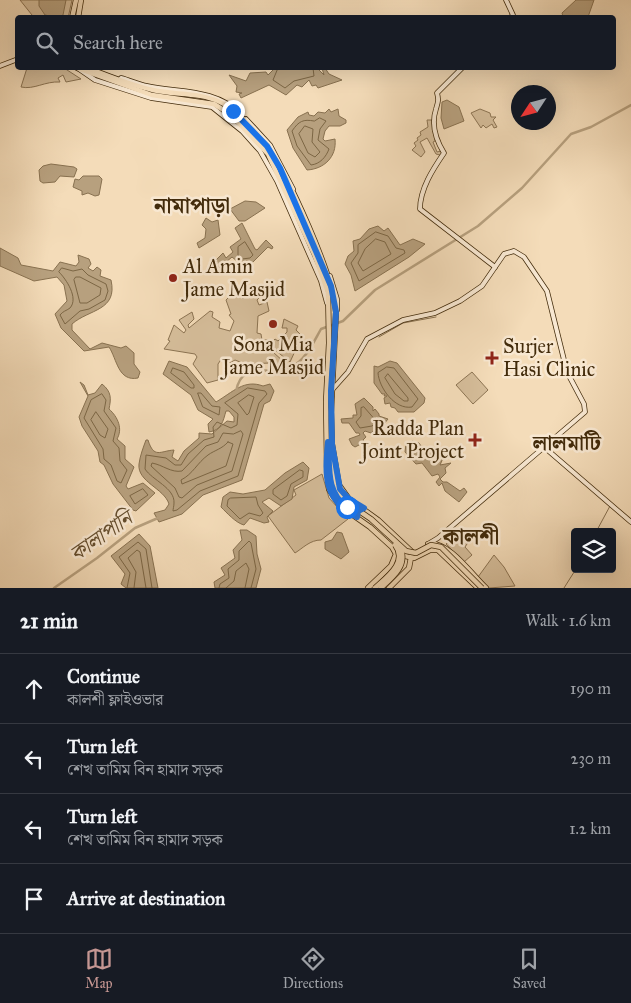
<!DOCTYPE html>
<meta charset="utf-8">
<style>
body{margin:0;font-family:"IM FELL Great Primer","Noto Serif Bengali",serif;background:#242831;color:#f1f3f6}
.controls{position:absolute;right:15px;bottom:15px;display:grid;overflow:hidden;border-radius:5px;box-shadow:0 5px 20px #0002}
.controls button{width:45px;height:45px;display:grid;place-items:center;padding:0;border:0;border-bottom:1px solid #363941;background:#171b24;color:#f1f3f6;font:25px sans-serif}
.compass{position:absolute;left:511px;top:85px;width:45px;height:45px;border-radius:50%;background:#171b24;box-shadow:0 5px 20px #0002;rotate:234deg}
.stop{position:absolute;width:15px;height:15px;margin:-11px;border:4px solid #1a73e8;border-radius:50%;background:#fff}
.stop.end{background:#1a73e8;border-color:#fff;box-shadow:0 1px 5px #0008}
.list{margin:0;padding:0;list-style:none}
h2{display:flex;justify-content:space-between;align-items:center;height:65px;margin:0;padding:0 20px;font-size:21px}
h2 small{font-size:16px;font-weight:400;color:#9ea1a6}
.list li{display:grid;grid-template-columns:32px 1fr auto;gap:15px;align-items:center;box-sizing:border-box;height:70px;padding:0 20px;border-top:1px solid #363941}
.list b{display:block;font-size:19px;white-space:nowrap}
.list p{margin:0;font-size:16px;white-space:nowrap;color:#9ea1a6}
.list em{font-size:16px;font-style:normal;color:#9ea1a6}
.icon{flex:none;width:28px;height:28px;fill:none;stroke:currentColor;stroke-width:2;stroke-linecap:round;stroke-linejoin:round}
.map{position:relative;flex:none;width:631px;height:588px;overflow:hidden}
.search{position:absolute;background:#171b24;box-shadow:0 5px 20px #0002;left:15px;right:15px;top:15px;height:55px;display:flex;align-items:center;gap:12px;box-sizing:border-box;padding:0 18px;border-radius:5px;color:#9ea1a6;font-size:19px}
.sheet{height:345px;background:#171b24}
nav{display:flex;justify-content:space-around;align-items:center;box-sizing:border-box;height:70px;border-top:1px solid #363941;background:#171b24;font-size:14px;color:#9ea1a6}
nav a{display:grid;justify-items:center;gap:2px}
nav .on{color:#c59692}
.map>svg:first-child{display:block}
.green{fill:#d6be9b;stroke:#8c7453}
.water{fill:#b7a07e;stroke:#887150}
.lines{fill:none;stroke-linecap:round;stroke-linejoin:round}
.shore{stroke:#7c6644;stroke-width:1}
.stream{stroke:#887150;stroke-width:1}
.canal{stroke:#b7a07e;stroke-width:2.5}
.secondary-casing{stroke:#422b0b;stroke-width:5.5}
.primary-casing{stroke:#422b0b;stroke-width:6}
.secondary{stroke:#f8e8d2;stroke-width:4}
.primary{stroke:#f4dcb9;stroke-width:4.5}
.primary-bridge-casing{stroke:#422b0b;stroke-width:6;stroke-linecap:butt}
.primary-bridge{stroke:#f4dcb9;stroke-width:4.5}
.route{stroke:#1a73e8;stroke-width:6}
.poi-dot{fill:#8f2418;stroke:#f8e8d2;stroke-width:2}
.labels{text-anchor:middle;stroke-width:5;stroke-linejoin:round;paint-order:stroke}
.poi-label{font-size:20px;fill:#422b0b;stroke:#f8e8d2;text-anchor:start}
.neighbourhood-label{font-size:21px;font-weight:bold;fill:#422b0b;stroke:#f8e8d2}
.water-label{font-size:21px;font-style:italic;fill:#654e2e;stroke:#f8e8d2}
.quarter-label{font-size:22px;font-weight:bold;fill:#422b0b;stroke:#f8e8d2}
</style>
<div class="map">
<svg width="631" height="588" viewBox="0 0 631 588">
<rect width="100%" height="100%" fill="#f4dcb9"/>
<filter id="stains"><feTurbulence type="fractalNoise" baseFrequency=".004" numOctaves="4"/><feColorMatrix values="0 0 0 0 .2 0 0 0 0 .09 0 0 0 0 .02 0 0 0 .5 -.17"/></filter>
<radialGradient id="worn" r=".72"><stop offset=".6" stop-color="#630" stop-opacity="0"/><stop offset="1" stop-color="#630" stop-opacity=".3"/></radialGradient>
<g class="green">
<path d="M20 0H72L68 18 31 17 32 15Z"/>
<path d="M27 68H64L81 79 66 82 63 75 58 78 60 82C45 81 34 90 21 87Z"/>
<path d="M480 109 490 113 491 117H496L493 120 497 127 494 128 492 124 486 128 483 125 481 128 471 113Z"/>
<path d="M427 120H433L435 141 433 142 437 152 441 151 442 153 440 155 436 154 427 138 420 142 425 152 421 157 412 150 416 146 414 143 418 140 417 138 421 135 420 132 428 127Z"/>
<path d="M253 289 255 296 259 298 257 300 259 305 267 302 269 311 258 316 257 333 261 334 262 340H268L270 347 274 346 271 343 275 339 278 341 287 332V328H282L284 319 298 326 296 330 302 336 290 362 275 350 274 353 283 361V365L270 363 245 364 235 360 230 363 222 358 218 364V380L207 383 193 364 197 357 195 354 164 349 170 341 168 340 174 325 184 333 186 330 179 320 192 312 194 319 188 325 189 328 210 311 213 312 212 317 220 322 219 328 230 331 234 321 229 315 231 314 226 300 231 295 236 297 241 295 243 299V291Z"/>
<path d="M472 372 488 390 473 404 456 385Z"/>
<path d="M322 474 329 498 348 519 321 540C310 540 303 548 295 553L268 516 296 495 294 490Z"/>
<path d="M460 531 469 541 465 547 472 555 464 562 446 544Z"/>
<path d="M494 555 504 567 515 586 489 588 478 577Z"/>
</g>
<g class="water">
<path d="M39 0H66L63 15 59 18 45 15 39 6Z"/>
<path d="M576 0H594L588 17H563L562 13Z"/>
<path d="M275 68H317L324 75 322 68H325L329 74 342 80 318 88 316 85 312 86 309 80 302 87 297 85 286 95 269 85 241 98 239 94 242 93 236 92 237 86 229 75 246 81 250 73 266 72 268 75Z"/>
<path d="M447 100 459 107 464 121 444 129 441 118 442 102Z"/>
<path d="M329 109 331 112 338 109 339 116 346 120V123L340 126H329L325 131 323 139 325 141 335 139C337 157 324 169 307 170L293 148 287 130 298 117 308 112 309 115 314 116 318 112 325 113Z"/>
<path d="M51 164 74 167 77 169 74 177 60 176 55 182 43 183 40 181 39 170 43 166Z"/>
<path d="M83 176H99L102 179 99 195 95 196 88 193 82 195V191L73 187 75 179 79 180Z"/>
<path d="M245 201 256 202 265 208 245 221H239L230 209Z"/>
<path d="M206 218 212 222 218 220 220 235 199 248 197 243 205 238 206 229 202 225Z"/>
<path d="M242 223 255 249 257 250 266 240 273 247 272 249 268 247 251 264 246 263 243 266 232 257 219 268 214 262 223 253 226 258 233 252 230 247 241 239 235 228Z"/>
<path d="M378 226 384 231 388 228 400 245 413 239 425 244 409 257 355 291 351 275 345 264 348 256 354 251 353 241 360 239 369 229Z"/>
<path d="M0 248 18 258 21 265 53 271 60 262 76 266 79 262 78 255 89 259 91 264 88 268 93 271 97 267 101 270 100 276 111 280C118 311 89 309 72 324V330L90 349 102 343 121 348 126 346 134 353V364L140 372 138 378C118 382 117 359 109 347L84 351 61 328 55 314 67 301 64 285 57 277 34 281 0 266Z"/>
<path d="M169 361 187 367 216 402C233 392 244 379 263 386L270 384 274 391 270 401 264 404 242 480 203 495 182 514 159 522 154 513 165 510 169 504C164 488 137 482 139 464 140 456 143 448 146 440H148C154 459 160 451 174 450L172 457 178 461 184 451 199 438V433L212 434 227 421 234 422V417L229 411H226C223 421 222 430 209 432L208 424 213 419 198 410 191 395 163 374Z"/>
<path d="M390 361 397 363 425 398 424 403 414 412H398L395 408 391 407 390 403 385 404 384 398 387 396H384L385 394H382L374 383V366L378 367Z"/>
<path d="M80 382 84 385 88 395 95 393 102 384C112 392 111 399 109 409 118 417 123 429 117 439L125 446V459L134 467 126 486 128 489 143 483 155 493 136 511 133 510 113 484 104 465 100 462 98 451 82 426 79 417 88 396Z"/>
<path d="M364 398 373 407V411L375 409 379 414V416L388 419 379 430 377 428 371 433 365 431 363 433 366 437 363 440 365 442 355 447 352 445 349 439 360 435 359 433H356L349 423H342L341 419 353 418V415H357L355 404Z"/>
<path d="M412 441 419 443 423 449 430 448C435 453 429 453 439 460L444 456 440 465 451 463 445 468 446 473 440 479 443 482H447L460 491 464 488 467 492 459 502 445 491 442 483 439 486 436 482 440 477 438 474 432 476 422 463 416 464 405 452 406 444 413 452 416 450Z"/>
<path d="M303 462 309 468 307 480 294 487 292 499 281 506 269 498 262 502 273 511 267 517 269 522 264 523 250 518 244 525C236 523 227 513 221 507L223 497 230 492 243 494 265 490 285 473Z"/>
<path d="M240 530H247L256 536 257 554 261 569 256 588H215L214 582 225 575 221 568 235 558 233 550 242 540Z"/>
<path d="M337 532 342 533 349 552 341 559 325 549V542L332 540Z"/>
<path d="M139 534 150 546 158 588H126L121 584 125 574 111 556Z"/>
</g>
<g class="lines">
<g class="shore">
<path d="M278 68 273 80 285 88 294 81 314 76 313 68"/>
<path d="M320 118 326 121 320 129 318 140 329 149C326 157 320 164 311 165L297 146 292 131C299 121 303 119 314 121Z"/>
<path d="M305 126 313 129 312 142 320 152 315 157 308 153 299 134Z"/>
<path d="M376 232 388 236 396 248 404 250 405 253 359 281 351 263 358 253V245Z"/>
<path d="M376 239 385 242 391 254 363 271 358 263 365 249Z"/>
<path d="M245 242 253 255 250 258 242 259 238 255V247Z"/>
<path d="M62 268 73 271 82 269 88 275 106 284 108 291 105 300 89 309 80 311 65 324 60 315C63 311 66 311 70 308 79 298 66 279 59 272Z"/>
<path d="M76 277H80L101 288 100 295 87 303H80L74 280Z"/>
<path d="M387 367 394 368 418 399 412 407C395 410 379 388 378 373Z"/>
<path d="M173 368 184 372 194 385V388H191L171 373Z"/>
<path d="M388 374 408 398V401H404L395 394 385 378Z"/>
<path d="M248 388 265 391 267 394 259 403 238 476 200 491 177 510 173 511C173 509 174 506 174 503 175 488 152 480 145 469L146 455 166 458 175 465H181L188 454 204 440 214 437 213 427 217 422 231 428 237 425 238 414 225 403Z"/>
<path d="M198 393H201L212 406 220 407 219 415 203 407Z"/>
<path d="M102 394 106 400 104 411 116 428 113 441 119 448 120 461 127 470 121 483 117 481 111 465 104 459 103 449 84 418 91 400Z"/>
<path d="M249 395 254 397 249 413 247 415 238 403Z"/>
<path d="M364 407 377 422 372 426 360 428 356 422 361 416V408Z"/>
<path d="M96 412 108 429 105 438 100 435 91 420Z"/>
<path d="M241 431 243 434 232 471 197 485 182 498 179 497 175 488 151 466 152 463C163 465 171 473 182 471L206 446 218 442 223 433 233 434Z"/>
<path d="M228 442 233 444 226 466 182 484 181 480C193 474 197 463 208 455 215 450 222 449 228 442Z"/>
<path d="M300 470 303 471V477L291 484 287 496 281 500 273 494V490Z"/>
<path d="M143 489 148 495 135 504 130 496Z"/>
<path d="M231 498 256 497 258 505 263 513 260 516 249 513 240 519 227 506 228 500Z"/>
<path d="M127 588 130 573 119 557 138 542 146 549 152 588"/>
<path d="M134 588 136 572 128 558 137 550 140 552 146 588"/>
<path d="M219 588 220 584 229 578 228 569 239 560V551L249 541 251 543 256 569 251 588"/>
<path d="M226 588 234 581 236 571 246 563 249 569 245 588"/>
</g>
<g class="stream">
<path d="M379 337 403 323 436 317"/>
<path d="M596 532 610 506"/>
<path d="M564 588 576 569"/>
</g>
<g class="canal">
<path d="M236 392C241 358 273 377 290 368 306 360 313 343 321 329L343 321 375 290 478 226 522 188 571 134 591 127 631 105"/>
<path d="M54 588 97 558 135 528 158 518"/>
</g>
<defs>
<g id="secondary">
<path d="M506 0 513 15 510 18"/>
<path d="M0 66 18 59"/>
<path d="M462 68 437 93C439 100 438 102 436 109 431 124 436 140 444 153 433 169 420 189 420 209L495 267"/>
<path d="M79 69 95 80 151 98 212 107 242 131 260 151 277 181 321 281 327 303"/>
<path d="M121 78C129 80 138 84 147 86 180 93 214 88 241 114"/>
<path d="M246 119 270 145 293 189"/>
<path d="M330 276 337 299V310"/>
<path d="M332 390 348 372 367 339 403 320 435 313 460 301 482 286 504 254 514 251 524 257 547 291 567 372 584 404 585 412 438 538 428 544"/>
<path d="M544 447 631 522"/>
</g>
<g id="primary">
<path d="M72 18 76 0"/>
<path d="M78 18 81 0"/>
<path d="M77 68 152 95 214 104 230 114 268 154 314 254 328 292 329 343 326 401 327 469 329 489 340 506 370 527 392 547 396 554 391 566 368 588"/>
<path d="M88 68C108 76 131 85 153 90 174 95 199 92 220 102 238 110 254 130 266 145 288 174 334 277 336 312L331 412 332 444 339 485 349 499 378 520 412 552 409 568 389 588"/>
<path d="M428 544C448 540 472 575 486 588"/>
<path d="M401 555 414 558 430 550H438L478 588"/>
</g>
</defs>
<use href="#secondary" class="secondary-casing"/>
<use href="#primary" class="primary-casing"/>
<use href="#secondary" class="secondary"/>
<use href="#primary" class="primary"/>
<defs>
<g id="primary-bridge">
<path d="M329 452C330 476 328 496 352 510"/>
<path d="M332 452 334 484 343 500 371 519 406 551 416 553 431 545 441 547 482 588"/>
<path d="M375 588C387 577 408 562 395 545"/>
<path d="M381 588C393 577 407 566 401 549"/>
</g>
</defs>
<use href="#primary-bridge" class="primary-bridge-casing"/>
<use href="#primary-bridge" class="primary-bridge"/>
</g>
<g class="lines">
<path class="route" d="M233 111 267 146 280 168 331 286 336 312 331 391 332 444 340 489 349 499 364 508 358 511 357 517C323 500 325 475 328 442 330 465 325 492 347 507"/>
</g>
<g class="poi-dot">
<circle cx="173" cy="278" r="5"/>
<circle cx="273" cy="324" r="5"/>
<path d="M489.5 350.5h5v5h5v5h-5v5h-5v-5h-5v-5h5z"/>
<path d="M472.5 432.5h5v5h5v5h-5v5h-5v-5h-5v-5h5z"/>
</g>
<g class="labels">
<g class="poi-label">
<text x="183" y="273">Al Amin<tspan x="183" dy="23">Jame Masjid</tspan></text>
<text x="273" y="351" text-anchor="middle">Sona Mia<tspan x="273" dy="23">Jame Masjid</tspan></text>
<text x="503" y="353">Surjer<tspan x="503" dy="23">Hasi Clinic</tspan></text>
<text x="464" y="435" text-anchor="end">Radda Plan<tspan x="464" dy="23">Joint Project</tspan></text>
</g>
<g class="neighbourhood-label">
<text x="567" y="450">লালমাটি</text>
</g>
<g class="water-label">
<text transform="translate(101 536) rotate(-35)" y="7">কালাপানি</text>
</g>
<g class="quarter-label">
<text x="192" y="213">নামাপাড়া</text>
<text x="471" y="544">কালশী</text>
</g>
</g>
<rect width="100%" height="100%" filter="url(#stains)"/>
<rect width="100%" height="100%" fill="url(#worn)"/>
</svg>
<div class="controls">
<button><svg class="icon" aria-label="layers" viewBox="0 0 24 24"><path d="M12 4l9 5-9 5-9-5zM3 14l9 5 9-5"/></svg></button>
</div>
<svg class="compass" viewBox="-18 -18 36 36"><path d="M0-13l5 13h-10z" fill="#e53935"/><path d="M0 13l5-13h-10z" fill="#9ea1a6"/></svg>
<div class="stop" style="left:347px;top:507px"></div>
<div class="stop end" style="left:233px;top:111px"></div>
<div class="search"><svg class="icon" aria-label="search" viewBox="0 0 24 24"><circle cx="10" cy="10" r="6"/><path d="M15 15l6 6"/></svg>Search here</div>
</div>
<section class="sheet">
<h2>21 min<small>Walk · 1.6 km</small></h2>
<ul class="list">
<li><svg class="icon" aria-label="ahead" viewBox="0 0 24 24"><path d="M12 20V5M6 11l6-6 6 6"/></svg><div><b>Continue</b><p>কালশী ফ্লাইওভার</p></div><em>190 m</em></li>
<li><svg class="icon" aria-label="left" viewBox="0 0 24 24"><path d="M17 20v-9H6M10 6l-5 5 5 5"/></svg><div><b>Turn left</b><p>শেখ তামিম বিন হামাদ সড়ক</p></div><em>230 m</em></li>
<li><svg class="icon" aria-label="left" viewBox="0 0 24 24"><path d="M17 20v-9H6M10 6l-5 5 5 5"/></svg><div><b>Turn left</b><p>শেখ তামিম বিন হামাদ সড়ক</p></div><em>1.2 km</em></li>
<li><svg class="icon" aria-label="arrive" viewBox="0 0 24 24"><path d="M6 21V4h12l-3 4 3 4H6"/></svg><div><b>Arrive at destination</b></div></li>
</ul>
</section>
<nav>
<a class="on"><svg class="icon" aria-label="map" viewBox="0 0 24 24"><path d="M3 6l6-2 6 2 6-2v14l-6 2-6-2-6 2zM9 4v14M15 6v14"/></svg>Map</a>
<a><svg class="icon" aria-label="directions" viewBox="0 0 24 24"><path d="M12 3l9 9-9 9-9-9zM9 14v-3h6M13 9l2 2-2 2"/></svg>Directions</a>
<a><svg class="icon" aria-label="saved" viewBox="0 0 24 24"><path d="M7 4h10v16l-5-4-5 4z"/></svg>Saved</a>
</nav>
